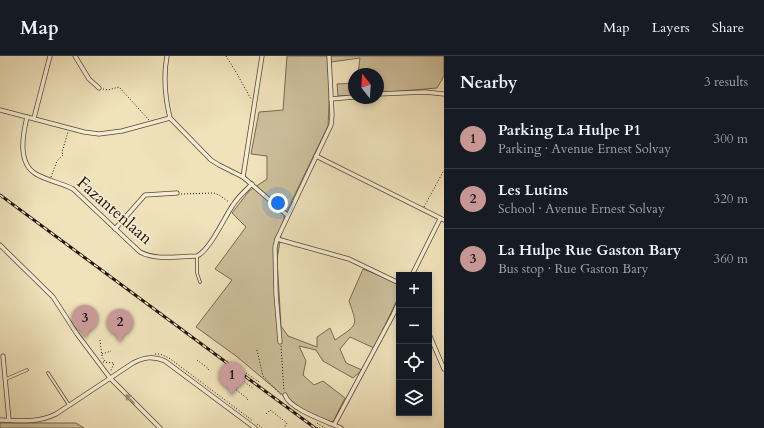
<!DOCTYPE html>
<meta charset="utf-8">
<style>
body{margin:0;font-family:Cardo,serif;background:#242831;color:#f1f3f6}
.controls{position:absolute;right:12px;bottom:12px;display:grid;overflow:hidden;border-radius:0px;box-shadow:0 2px 6px #0003}
.controls button{width:36px;height:36px;display:grid;place-items:center;padding:0;border:0;border-bottom:1px solid #363941;background:#171b24;color:#f1f3f6;font:20px sans-serif}
.compass{position:absolute;left:348px;top:12px;width:36px;height:36px;border-radius:50%;background:#171b24;box-shadow:0 2px 6px #0003;rotate:343deg}
.you{position:absolute;left:278px;top:147px;width:14px;height:14px;margin:-10px;border:3px solid #fff;border-radius:50%;background:#1a73e8;box-shadow:0 0 0 6px #1a73e833}
.badge{display:grid;place-items:center;width:26px;height:26px;border-radius:50%;background:#c59692;color:#111;font-size:13px;font-weight:700}
.pin{position:absolute;translate:-50% -33px;filter:drop-shadow(0 1px 2px #0008)}
.pin::after{content:'';position:absolute;top:21px;width:14px;height:12px;background:inherit;clip-path:polygon(0 0,100% 0,50% 100%)}
.list{margin:0;padding:0;list-style:none}
h2{display:flex;justify-content:space-between;align-items:center;height:52px;margin:0;padding:0 16px;font-size:17px}
h2 small{font-size:13px;font-weight:400;color:#9ea1a6}
.list li{display:grid;grid-template-columns:26px 1fr auto;gap:12px;align-items:center;box-sizing:border-box;height:60px;padding:0 16px;border-top:1px solid #363941}
.list b{display:block;font-size:15px;white-space:nowrap}
.list p{margin:0;font-size:13px;white-space:nowrap;color:#9ea1a6}
.list em{font-size:13px;font-style:normal;color:#9ea1a6}
.icon{flex:none;width:22px;height:22px;fill:none;stroke:currentColor;stroke-width:2;stroke-linecap:round;stroke-linejoin:round}
.map{position:relative;flex:none;width:444px;height:372px;overflow:hidden}
header{display:flex;align-items:center;gap:24px;box-sizing:border-box;height:56px;padding:0 20px;background:#171b24;border-bottom:1px solid #363941}
header strong{font-size:19px}
nav{display:flex;gap:22px;margin-inline-start:auto;font-size:14px}
main{display:flex}
aside{flex:1;background:#171b24}
.map>svg:first-child{display:block}
.green{fill:#cdbf9c;stroke:#776a52}
.lines{fill:none;stroke-linecap:round;stroke-linejoin:round}
.service-casing{stroke:#554834;stroke-width:3.5}
.minor-casing{stroke:#554834;stroke-width:5}
.path{stroke:#211407;stroke-width:1;stroke-dasharray:1 2;stroke-linecap:butt}
.service{stroke:#f5ecd3;stroke-width:2}
.minor{stroke:#f5ecd3;stroke-width:3.5}
.rail-casing{stroke:#211407;stroke-width:3}
.rail{stroke:#f5ecd3;stroke-width:1.5;stroke-dasharray:4.5;stroke-linecap:butt}
.oneway{stroke:#968b77}
.labels{text-anchor:middle;stroke-width:3;stroke-linejoin:round;paint-order:stroke}
.street-label{font-size:17px;fill:#211407;stroke:#f5ecd3}
</style>
<header>
<strong>Map</strong>
<nav><a>Map</a><a>Layers</a><a>Share</a></nav>
</header>
<main>
<div class="map">
<svg width="444" height="372" viewBox="0 0 444 372">
<rect width="100%" height="100%" fill="#f0e2bb"/>
<filter id="stains"><feTurbulence type="fractalNoise" baseFrequency=".005" numOctaves="4"/><feColorMatrix values="0 0 0 0 .2 0 0 0 0 .09 0 0 0 0 .02 0 0 0 .5 -.17"/></filter>
<radialGradient id="worn" r=".72"><stop offset=".6" stop-color="#630" stop-opacity="0"/><stop offset="1" stop-color="#630" stop-opacity=".3"/></radialGradient>
<g class="green">
<path d="M287 0H444V20L437 32 378 37V18H358L360 2 331 6 328 70 284 161 277 203 281 270 288 280 317 291V281L330 272 335 284C358 268 358 271 349 245L363 213 399 227V240L374 292 350 281 340 293 346 307 362 314 353 322 323 305 316 294 299 290 306 305 303 319 314 329 323 325 345 342 333 366 328 365 297 351 236 300 196 271 232 224 215 213 246 171 232 157 249 135 267 123V100L251 98 259 56 283 54Z"/>
<path d="M354 27V39L338 40 337 28Z"/>
<path d="M0 367H76L84 372H0Z"/>
</g>
<g class="lines">
<defs>
<g id="service">
<path d="M197 200V217L200 226"/>
<path d="M48 317 69 349"/>
<path d="M6 323 27 314"/>
</g>
<g id="minor">
<path d="M75 0 89 23 99 32"/>
<path d="M167 0C163 21 165 41 170 62"/>
<path d="M378 38 425 36 444 38"/>
<path d="M331 43 354 41"/>
<path d="M0 54 84 76 99 78 122 75 170 62 211 104 219 109 243 121 287 159"/>
<path d="M27 61C23 78 17 107 36 118 48 125 62 127 73 133L140 196C157 205 178 200 197 200 210 194 224 162 233 149 238 141 245 135 252 128"/>
<path d="M34 62 50 0"/>
<path d="M316 100 444 164"/>
<path d="M243 121 262 0"/>
<path d="M115 173 145 139 177 137"/>
<path d="M277 183 349 203 399 227"/>
<path d="M0 189 53 241 77 278 110 322 160 372"/>
<path d="M412 219 440 163"/>
<path d="M429 278 444 313"/>
<path d="M280 286 276 238 275 191 277 183 331 69 332 59 329 0"/>
<path d="M3 300 9 364"/>
<path d="M285 339C289 353 328 366 341 372"/>
<path d="M0 364C20 365 38 367 56 358L133 307C144 301 153 300 165 305L255 372"/>
<path d="M334 369 393 259 399 246"/>
</g>
</defs>
<use href="#service" class="service-casing"/>
<use href="#minor" class="minor-casing"/>
<g class="path">
<path d="M226 0 236 16 251 43"/>
<path d="M103 33 108 34 119 31 149 64"/>
<path d="M51 121 57 105 63 99 62 96 68 76"/>
<path d="M181 138 214 137 219 139 229 146"/>
<path d="M424 151 444 114"/>
<path d="M100 284 102 301 105 305"/>
<path d="M281 290 284 335"/>
<path d="M257 294 263 320 281 339"/>
<path d="M102 298 111 295"/>
<path d="M155 298H160L169 302 253 365"/>
<path d="M197 304 209 313 207 315"/>
<path d="M103 306 114 307 111 314 112 316"/>
<path d="M246 317 259 326"/>
<path d="M242 324 254 333"/>
<path d="M232 330 233 331"/>
<path d="M234 332 248 343 246 345"/>
<path d="M266 358 270 354 287 367 284 372"/>
<path d="M317 367 325 372"/>
<path d="M257 368 262 372"/>
<path d="M317 372 318 371 320 372"/>
</g>
<use href="#service" class="service"/>
<use href="#minor" class="minor"/>
<defs>
<path id="rail" d="M0 139 315 372"/>
</defs>
<use href="#rail" class="rail-casing"/>
<use href="#rail" class="rail"/>
</g>
<defs><path id="oneway-shaft" d="M-6 0H5M1.5-3L5.5 0L1.5 3" fill="none" stroke-width="1.6" stroke-linecap="round" stroke-linejoin="round"/></defs>
<use class="oneway" href="#oneway-shaft" transform="translate(130 343) rotate(-134)"/>
<g class="labels">
<g class="street-label">
<text transform="translate(115 154) rotate(41)" y="6">Fazantenlaan</text>
</g>
</g>
<rect width="100%" height="100%" filter="url(#stains)"/>
<rect width="100%" height="100%" fill="url(#worn)"/>
</svg>
<div class="controls">
<button>+</button>
<button>−</button>
<button><svg class="icon" aria-label="locate" viewBox="0 0 24 24"><circle cx="12" cy="12" r="6"/><path d="M12 2v4M12 18v4M2 12h4M18 12h4"/></svg></button>
<button><svg class="icon" aria-label="layers" viewBox="0 0 24 24"><path d="M12 4l9 5-9 5-9-5zM3 14l9 5 9-5"/></svg></button>
</div>
<svg class="compass" viewBox="-18 -18 36 36"><path d="M0-13l5 13h-10z" fill="#e53935"/><path d="M0 13l5-13h-10z" fill="#9ea1a6"/></svg>
<div class="you"></div>
<div class="pin badge" style="left:232px;top:339px">1</div>
<div class="pin badge" style="left:120px;top:286px">2</div>
<div class="pin badge" style="left:85px;top:282px">3</div>
</div>
<aside>
<h2>Nearby<small>3 results</small></h2>
<ul class="list">
<li><span class="badge">1</span><div><b>Parking La Hulpe P1</b><p>Parking · Avenue Ernest Solvay</p></div><em>300 m</em></li>
<li><span class="badge">2</span><div><b>Les Lutins</b><p>School · Avenue Ernest Solvay</p></div><em>320 m</em></li>
<li><span class="badge">3</span><div><b>La Hulpe Rue Gaston Bary</b><p>Bus stop · Rue Gaston Bary</p></div><em>360 m</em></li>
</ul>
</aside>
</main>
